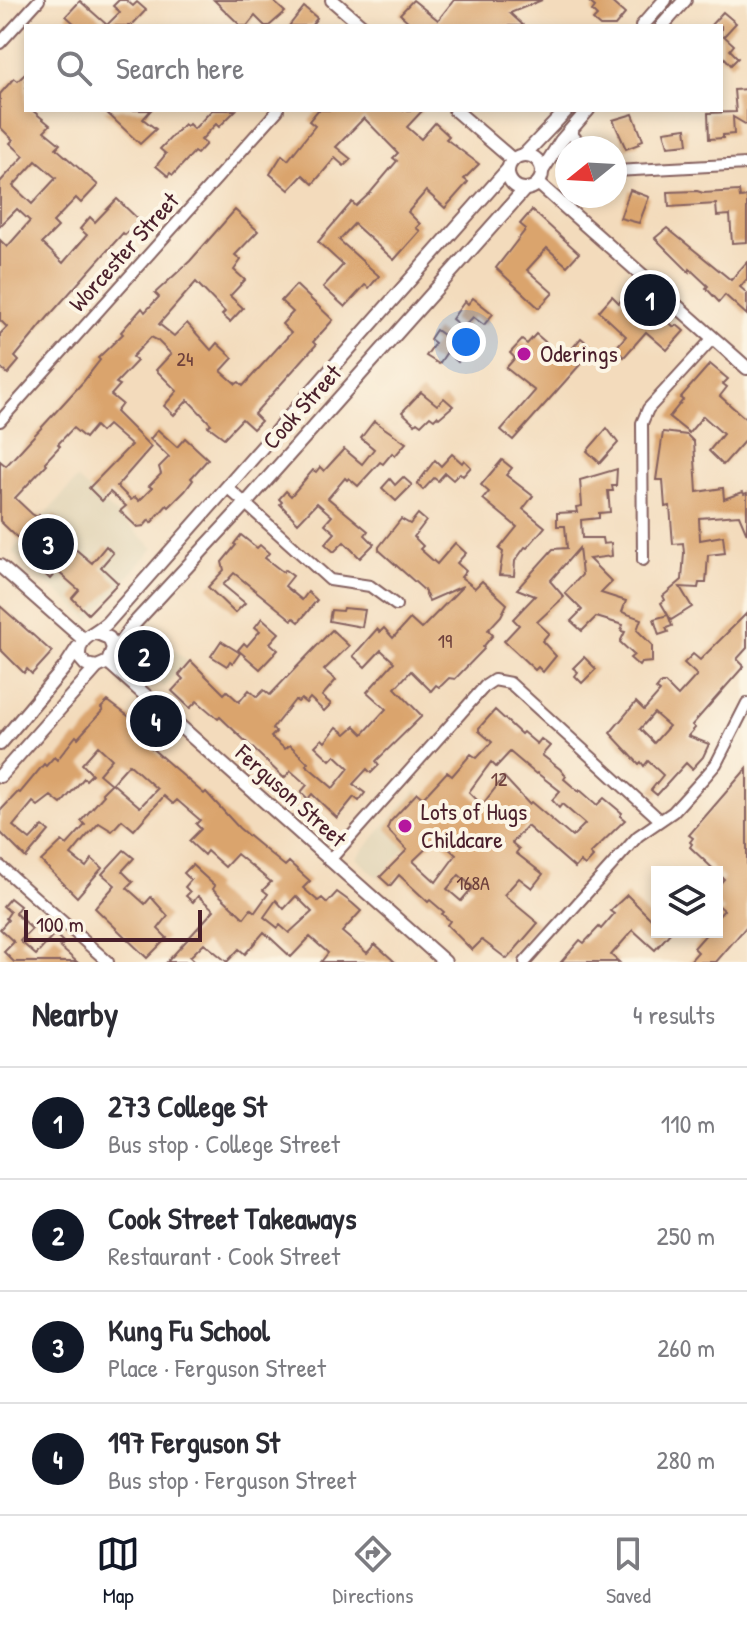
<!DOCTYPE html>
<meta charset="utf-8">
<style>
body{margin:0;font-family:"Patrick Hand",sans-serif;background:#f7f7f7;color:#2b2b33}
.controls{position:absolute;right:24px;bottom:24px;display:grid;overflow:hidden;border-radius:0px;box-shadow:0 4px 12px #0003}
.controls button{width:72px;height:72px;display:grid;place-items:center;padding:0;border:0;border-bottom:2px solid #e1e1e2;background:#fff;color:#2b2b33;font:40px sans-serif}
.compass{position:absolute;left:555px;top:136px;width:72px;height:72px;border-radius:50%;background:#fff;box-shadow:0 4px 12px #0003;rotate:252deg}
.scale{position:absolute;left:24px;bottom:20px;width:178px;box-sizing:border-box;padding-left:8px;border:4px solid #4a1f2b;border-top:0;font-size:22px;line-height:28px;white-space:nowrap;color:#4a1f2b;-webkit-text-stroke:6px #fcf5e5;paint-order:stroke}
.you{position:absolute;left:466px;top:342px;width:28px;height:28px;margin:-20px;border:6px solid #fff;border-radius:50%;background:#1a73e8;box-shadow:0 0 0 12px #1a73e833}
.badge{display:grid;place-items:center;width:52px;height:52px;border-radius:50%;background:#111827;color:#fff;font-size:26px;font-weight:700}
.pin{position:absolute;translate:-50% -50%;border:4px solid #fff;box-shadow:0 2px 8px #0006}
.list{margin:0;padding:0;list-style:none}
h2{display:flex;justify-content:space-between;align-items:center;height:104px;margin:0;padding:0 32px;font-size:34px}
h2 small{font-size:26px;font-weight:400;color:#7c7c81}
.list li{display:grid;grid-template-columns:52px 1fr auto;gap:24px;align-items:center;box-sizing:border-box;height:112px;padding:0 32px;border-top:2px solid #e1e1e2}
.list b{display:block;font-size:30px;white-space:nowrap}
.list p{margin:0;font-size:26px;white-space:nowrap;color:#7c7c81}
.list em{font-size:26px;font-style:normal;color:#7c7c81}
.icon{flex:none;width:44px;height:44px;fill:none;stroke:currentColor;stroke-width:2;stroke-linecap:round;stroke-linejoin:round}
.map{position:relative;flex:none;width:747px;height:962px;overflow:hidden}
.search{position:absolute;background:#fff;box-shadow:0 4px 12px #0003;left:24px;right:24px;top:24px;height:88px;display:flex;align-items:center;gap:20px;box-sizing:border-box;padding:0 28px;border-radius:0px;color:#7c7c81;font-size:30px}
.sheet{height:552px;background:#fff}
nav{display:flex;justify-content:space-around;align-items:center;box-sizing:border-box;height:112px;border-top:2px solid #e1e1e2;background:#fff;font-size:22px;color:#7c7c81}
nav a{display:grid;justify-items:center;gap:4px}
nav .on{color:#111827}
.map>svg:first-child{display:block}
.built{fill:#e1d3b4}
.building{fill:#daa46d;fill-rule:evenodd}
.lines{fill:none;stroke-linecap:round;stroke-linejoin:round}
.minor-casing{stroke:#85615e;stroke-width:14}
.tertiary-casing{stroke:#85615e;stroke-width:16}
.minor{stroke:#fff;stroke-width:10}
.tertiary{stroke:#fff;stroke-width:12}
.poi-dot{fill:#b5179e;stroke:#fcf5e5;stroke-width:3}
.labels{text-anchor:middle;stroke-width:8;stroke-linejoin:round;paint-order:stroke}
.number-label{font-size:20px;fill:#6e403c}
.street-label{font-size:24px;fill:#4a1f2b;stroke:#fcf5e5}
.poi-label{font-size:24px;fill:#4a1f2b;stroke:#fcf5e5;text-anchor:start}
</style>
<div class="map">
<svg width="747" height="962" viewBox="0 0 747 962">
<rect width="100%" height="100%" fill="#fcf5e5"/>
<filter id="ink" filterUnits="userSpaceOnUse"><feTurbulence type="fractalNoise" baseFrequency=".0125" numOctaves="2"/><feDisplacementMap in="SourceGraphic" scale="16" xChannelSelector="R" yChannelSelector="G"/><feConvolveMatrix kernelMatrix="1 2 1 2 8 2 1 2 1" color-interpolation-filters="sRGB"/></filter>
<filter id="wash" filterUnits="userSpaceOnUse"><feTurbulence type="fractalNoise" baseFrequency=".006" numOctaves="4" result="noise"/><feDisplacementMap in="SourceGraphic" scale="32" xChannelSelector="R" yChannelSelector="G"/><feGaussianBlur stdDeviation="1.8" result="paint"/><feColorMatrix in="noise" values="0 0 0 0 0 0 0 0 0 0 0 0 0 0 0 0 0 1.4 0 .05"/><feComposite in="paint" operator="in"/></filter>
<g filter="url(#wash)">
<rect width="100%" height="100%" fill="#f3dbbc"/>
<g class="built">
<path d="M77 479 154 548 90 620 12 552Z"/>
<path d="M152 630 187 661 164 687 131 657V654Z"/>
<path d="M416 790 439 812 378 878 356 858Z"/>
</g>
<g id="blocks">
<g class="building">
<path d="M119 0H126L133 6 137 2 146 10 131 26H77L66 16 80 1 107 25 120 12 113 6Z"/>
<path d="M214 0H272L285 12 269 26H265L255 16 247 26H241Z"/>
<path d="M413 0 438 20 454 0H542L510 13 524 26H413L400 14Z"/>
<path d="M587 0H609L625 14 615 26H600L593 20 597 16 592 11 595 7Z"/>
<path d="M304 7 317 18 311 26H289Z"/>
<path d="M723 12 736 23 724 36 734 45 730 50 738 58 731 65 724 57 721 60V26H710Z"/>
<path d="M26 73V110H32L50 125 44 131 60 144 56 148 98 185 81 203 76 198 53 222 58 227 42 243 63 263 87 235 80 229 90 217 95 222 117 199 139 220 125 235 123 233 48 317 15 357 19 361 8 374 0 367V334L7 327 0 320V240L7 247 30 221 17 209 0 226V182L24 156 10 143 13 140 0 127V94L14 78 18 81ZM36 161 56 178 32 204 13 186Z"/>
<path d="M747 89V125L733 117 734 134 723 135V138L709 139 708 113 736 112 734 90Z"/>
<path d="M104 110H151L143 119 156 129 140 144Z"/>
<path d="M212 110H236L219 127 216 124 201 140 206 144 197 154 194 152 173 175 170 173 168 176 156 166 166 154 160 149 184 124 187 126 189 124 194 129Z"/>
<path d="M318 110H423L407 127 421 139 435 123 449 136 446 139 479 164 464 179 468 182 445 208 426 191 408 212 420 224 416 228 420 231 394 260 354 224 339 240 379 276 369 288 365 285 345 307 323 287 343 265 318 242 352 202 356 206 370 193 397 161 393 158 398 153 364 118 336 147 351 159 344 166 335 158 313 184 303 175 289 190 270 174 282 155 288 160 315 126 309 121Z"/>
<path d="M633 114 643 140 638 142 639 144 626 149 613 120Z"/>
<path d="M686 128 688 144 668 146 664 131Z"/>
<path d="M630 190 649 197 639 223 620 218Z"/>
<path d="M697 191 703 193 739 191 740 198 747 197V242L732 243 730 215 717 216 716 204 669 207 668 192Z"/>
<path d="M235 210 258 231 235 255 241 260 234 270 245 280 230 296 243 308 230 322 222 315 225 312 196 282 159 324 174 336 187 323 211 350 217 343 233 358 221 371 236 384 239 382 243 386 291 333 282 324 293 312 281 301 296 285 333 320 313 342 316 345 254 414 261 421 253 429 242 419 224 438 208 426 211 424 188 400 174 415 164 406 177 391 156 370 171 354 157 340 151 337 132 357 137 361 116 383 120 385 111 395 122 404 116 412 151 447 117 486 131 500 135 497 139 501 152 488 149 486 161 474 159 467 169 457 150 439 158 430 177 447 185 438 208 459 191 478 193 480 185 491 169 507 167 505 151 523 149 520 144 526 137 527 120 511 126 506 110 492 102 501 89 488 131 445 108 425 101 432 95 426 85 438 73 428 58 444 60 446 45 462 47 464 15 498 32 514 37 517 39 515 47 523 54 515 69 528 61 537 92 563 106 546 113 553 101 567 118 583 88 614 72 598 79 590 57 571 50 579 21 551 26 546 0 521V461L6 466 21 450 83 382 100 360 98 358 123 334 121 332 142 308 145 312 159 297 155 293 190 261Z"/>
<path d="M532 210 579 253 567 266 547 248 527 270 553 293 539 308 496 268 526 229 520 224Z"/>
<path d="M667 228 731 280 747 262V279L740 287 747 293V315L725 295 719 302 706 288 708 286 690 269 689 272 655 238Z"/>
<path d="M612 296 619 303 622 299 639 314 641 312 648 318 650 315 657 321 662 316 674 327 677 325 684 331 667 350 646 332 624 357 615 349 626 336 599 311Z"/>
<path d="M473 298 493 314 484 325 473 317 463 328 452 319 465 301 468 304Z"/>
<path d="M436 330 467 352 458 362 447 352 439 364 426 356 435 343 430 339Z"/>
<path d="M536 334 564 358 581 338 594 349 513 440 501 430 535 391 506 368 515 358 510 353 522 340 527 344Z"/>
<path d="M710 364 728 379 723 384 727 387 720 396 747 420V438L723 465 709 451 723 434 703 416 689 433 669 417 683 400 680 398Z"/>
<path d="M421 392 437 405 444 398 453 406 439 418 437 416 434 419 430 416 421 425 417 422 415 424 402 412Z"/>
<path d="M374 421 406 443 395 456 392 453 383 464 380 462 358 486 349 478 347 480 345 478 328 498 368 531 365 535 374 544 360 558 344 542 334 552 325 544 335 533 325 524 332 516 317 503 298 523 280 504 282 502 279 499 286 491 291 496 313 470 316 472 320 467 324 471 344 449 362 464 374 449 361 438Z"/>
<path d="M607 428 618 443 600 463 587 451Z"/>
<path d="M663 432 687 435 694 442 697 492 723 488 724 499 743 492 744 494 747 493V534L739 515 699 518 700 540 723 536 725 553 708 555 706 583H699L698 588 680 587 692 607 671 620 668 615 672 626 666 628 668 632 659 635 654 619 668 615 661 603 665 600 663 596 682 580 684 553 683 543 673 544 670 506 665 507 663 480H656Z"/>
<path d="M452 454 462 463 464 460 471 467 463 476 460 473 453 480 445 473 438 481 434 478 423 490 417 484 435 460 441 466Z"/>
<path d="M502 460 512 468 506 475 533 496 523 509 545 527 527 548 525 547 515 561 514 576 499 575 503 552 499 549 517 527 483 499 489 492 481 485Z"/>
<path d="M617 469 616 486H612L613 491H608L610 512 599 513V518L581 520 582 538H602L603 544 611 543 612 556 589 559 612 582 601 593 626 601 622 612 641 619 637 630 652 645V662L641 663 639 666 630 658 634 655 620 642 625 632 621 631 623 625 596 617 582 631 571 621 582 610 565 593 582 575 579 548 550 581 564 597 537 622 549 633 542 641 556 656 543 672 538 667 535 670 504 641 519 625 513 619 535 596 517 589 553 549 567 548 565 526H557V513L577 512 576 507 582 506 580 480Z"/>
<path d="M403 477 412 485 396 501 382 488 390 479 395 485Z"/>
<path d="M418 514 426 521 414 537 423 546 420 549 437 564 455 543 466 553 457 563 466 571 461 577 475 588 482 581 507 604 501 616 488 630 493 635 483 647 484 649 455 679 449 678 442 685 439 687 436 685 431 691 411 671 395 688 422 716 376 761 379 765 371 773 367 769 353 784 365 793 359 801 354 797 337 818 312 794 308 799 301 792 307 785 291 771 284 778 220 717 218 719 197 701 190 708 172 691 183 679 179 675 191 661 224 694 227 691 239 702 249 690 257 697 264 690 270 695 332 630 349 646 324 670 336 680 322 696 331 704 324 711 310 698 306 703 301 699 298 702 295 700 272 729 276 732 271 737 285 749 290 745 308 763 306 765 333 788 349 768 335 755 330 760 315 746 322 739 325 742 337 727 346 734 355 726 363 734 386 709 367 692 394 662 381 650 365 667 353 656 377 629 380 632 384 628 393 638 410 619 421 629 463 586 429 601 424 590 379 550V547L401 519 410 524Z"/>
<path d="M241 535 257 548 260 545 269 553 265 558 283 572 285 570 293 576 285 586 302 600 308 592 317 600 299 622 294 618 292 620 234 573 223 585 245 603 235 613 208 587 224 570 222 562 236 545 234 544Z"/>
<path d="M0 606 52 652 32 674 27 669 24 673 0 649Z"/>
<path d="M343 608 365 610 362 627 329 621 331 610 342 611Z"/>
<path d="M747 613V648L737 659 744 666 692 725 695 728 688 736 709 744 703 757 692 769 686 763 657 795 651 790 663 775 648 761 644 766 641 762 639 764 610 733 636 702 644 710 660 692 656 689 661 683H665L678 696 697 675 684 663 693 654 700 660ZM654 713 669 726 654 743 640 729Z"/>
<path d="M262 618 279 633 270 643 278 650 260 669 238 650 244 643 247 646 260 631 255 627Z"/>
<path d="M158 637 170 648 154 669 151 666 148 670 129 656 144 643 149 648Z"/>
<path d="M221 641 240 653 233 663 230 661 227 666 211 656Z"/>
<path d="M584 657 596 669 582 683 575 676 578 672 573 668Z"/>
<path d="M108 701 155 736 148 745 204 794 206 792 239 828 285 866 289 862 310 881 303 888 318 901 322 898 327 903 337 892 352 903 361 911 342 932 367 953 375 944 395 962H321L328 953 310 937 291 957 264 932 245 954 239 949 227 962 204 943 190 957 195 962H167L214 910 198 896 193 902 186 896 190 892 185 887 191 880 184 873 192 865 215 886 213 889 244 918 251 909 255 912 268 894 263 890 271 882 237 854 225 867 207 851 204 855 189 841 201 829 196 824 200 820 177 800 173 804 164 796 134 830 122 820 112 831 99 823 85 838 71 855 86 867 92 859 102 868 77 897 41 861 62 841 67 845 85 825 81 821 104 795 102 793 111 784 99 774 112 759 98 746 82 764 92 774 86 780 84 778 61 804 51 796 38 806 33 802 13 826 30 840 43 826 49 831 26 858 0 832V811L18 792 20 793 44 764 46 766 54 757 57 760 76 736 78 738 103 710 101 708ZM129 764 157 789 140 807 112 783ZM296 896 312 912 289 933 280 925 278 928 264 917 276 900 284 909Z"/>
<path d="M495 710 521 734 523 732 537 744 541 739 550 746 542 755 560 769 566 776 564 779 579 792 580 790 597 805 604 798 622 813 620 816 625 820 590 854 593 857 585 866 580 862 575 868 527 826 512 843 519 849 516 853 543 874 532 888 519 878 504 895 538 923 507 959 482 940 472 950 447 925 450 921 442 914 444 912 430 900 428 902 399 875 390 886 380 877 407 850 387 829 390 822 417 793 423 798 447 772 452 776 471 754 477 758 492 742 479 731V728ZM510 752 536 774 537 773 560 791 552 800 559 808 562 804 585 824 572 837 531 802 529 804 504 777 482 805 469 792 491 762 496 767ZM437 838 456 855 436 882 413 861ZM459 875 473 887 461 901 447 889Z"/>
<path d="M747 768V926L716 962H689L698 952 694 948 708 932H717V918L724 910 717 904V887L724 879 690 847 692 844 690 842 693 838 689 835Z"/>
<path d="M124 850 134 858 122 871 133 882 127 888 145 904 151 897 168 916 158 929 167 938 147 958 95 908 115 885 102 874Z"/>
<path d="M627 895 657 925V932H671L655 950 633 930 611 955 619 962H561L580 940 584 943 599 927 601 929 614 914 610 911Z"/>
<path d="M10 898 20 906 15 913 32 929 20 941 36 955 55 934 64 943 60 947 77 962H14L4 952 14 942 0 929 8 920 6 918 10 912 3 906Z"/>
</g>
</g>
</g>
<g filter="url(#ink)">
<use href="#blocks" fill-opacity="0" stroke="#85615e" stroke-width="2"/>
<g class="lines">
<defs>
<g id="minor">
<path d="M0 43 39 0"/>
<path d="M569 131 584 148"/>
<path d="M615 171 747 164"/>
<path d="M0 421 278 110"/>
<path d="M227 487 330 580 370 586 396 605"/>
<path d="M643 560 642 423 648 409 713 338"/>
<path d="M330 860 485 686 494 680 510 683 660 820"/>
<path d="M0 866 108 962"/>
<path d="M525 962 638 836 673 812 704 778 716 764 747 703"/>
</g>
<g id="tertiary">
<path d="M332 0 362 26"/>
<path d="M642 26 665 0"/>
<path d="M662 26 685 0"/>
<path d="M455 110 513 160"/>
<path d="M524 155 567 110"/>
<circle cx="525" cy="172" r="17"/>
<path d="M542 171 561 141 588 110"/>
<path d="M538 183 747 368"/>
<path d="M0 566 83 639"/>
<path d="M97 633 109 638 113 648 108 662 97 667 86 665 79 657C78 636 94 635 107 623L508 169"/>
<path d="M113 653 133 625 246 503 525 189"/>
<path d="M108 662 445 962"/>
<path d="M0 744 65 667 78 647"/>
<path d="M0 776 97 667"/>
</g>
</defs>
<use href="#minor" class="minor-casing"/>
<use href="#tertiary" class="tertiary-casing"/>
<use href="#minor" class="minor"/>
<use href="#tertiary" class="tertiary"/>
</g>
</g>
<g class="poi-dot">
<circle cx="524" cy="354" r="8"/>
<circle cx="405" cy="826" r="8"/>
</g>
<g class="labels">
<g class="number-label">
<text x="185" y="366">24</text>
<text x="445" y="648">19</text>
<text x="499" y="786">12</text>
<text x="473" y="890">168A</text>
</g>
<g class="street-label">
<text transform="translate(124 252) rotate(-48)" y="8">Worcester Street</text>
<text transform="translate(302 407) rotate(-48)" y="8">Cook Street</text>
<text transform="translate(291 796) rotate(42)" y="8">Ferguson Street</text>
</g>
<g class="poi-label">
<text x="540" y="362">Oderings</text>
<text x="421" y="820">Lots of Hugs<tspan x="421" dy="28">Childcare</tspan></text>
</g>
</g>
</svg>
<div class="controls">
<button><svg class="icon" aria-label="layers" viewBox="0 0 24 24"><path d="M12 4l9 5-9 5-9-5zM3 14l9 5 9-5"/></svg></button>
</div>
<svg class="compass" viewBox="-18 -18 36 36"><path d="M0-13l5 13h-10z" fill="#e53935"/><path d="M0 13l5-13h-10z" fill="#7c7c81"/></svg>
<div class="scale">100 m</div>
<div class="you"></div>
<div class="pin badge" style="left:650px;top:300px">1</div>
<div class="pin badge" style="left:144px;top:656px">2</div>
<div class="pin badge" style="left:48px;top:544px">3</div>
<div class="pin badge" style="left:156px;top:721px">4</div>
<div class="search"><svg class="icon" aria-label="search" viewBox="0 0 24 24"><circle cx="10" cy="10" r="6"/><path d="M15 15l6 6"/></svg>Search here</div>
</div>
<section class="sheet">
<h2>Nearby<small>4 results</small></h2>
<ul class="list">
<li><span class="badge">1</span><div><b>273 College St</b><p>Bus stop · College Street</p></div><em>110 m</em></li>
<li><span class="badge">2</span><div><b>Cook Street Takeaways</b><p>Restaurant · Cook Street</p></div><em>250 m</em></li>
<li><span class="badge">3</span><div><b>Kung Fu School</b><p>Place · Ferguson Street</p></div><em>260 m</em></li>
<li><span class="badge">4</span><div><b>197 Ferguson St</b><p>Bus stop · Ferguson Street</p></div><em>280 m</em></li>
</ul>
</section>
<nav>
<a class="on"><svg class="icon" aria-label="map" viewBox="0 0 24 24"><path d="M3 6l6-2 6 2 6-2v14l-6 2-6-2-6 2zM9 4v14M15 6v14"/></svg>Map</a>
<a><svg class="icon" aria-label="directions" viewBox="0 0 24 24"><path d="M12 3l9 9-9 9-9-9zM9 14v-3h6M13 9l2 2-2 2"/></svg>Directions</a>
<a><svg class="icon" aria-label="saved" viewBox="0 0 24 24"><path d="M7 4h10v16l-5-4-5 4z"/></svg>Saved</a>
</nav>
